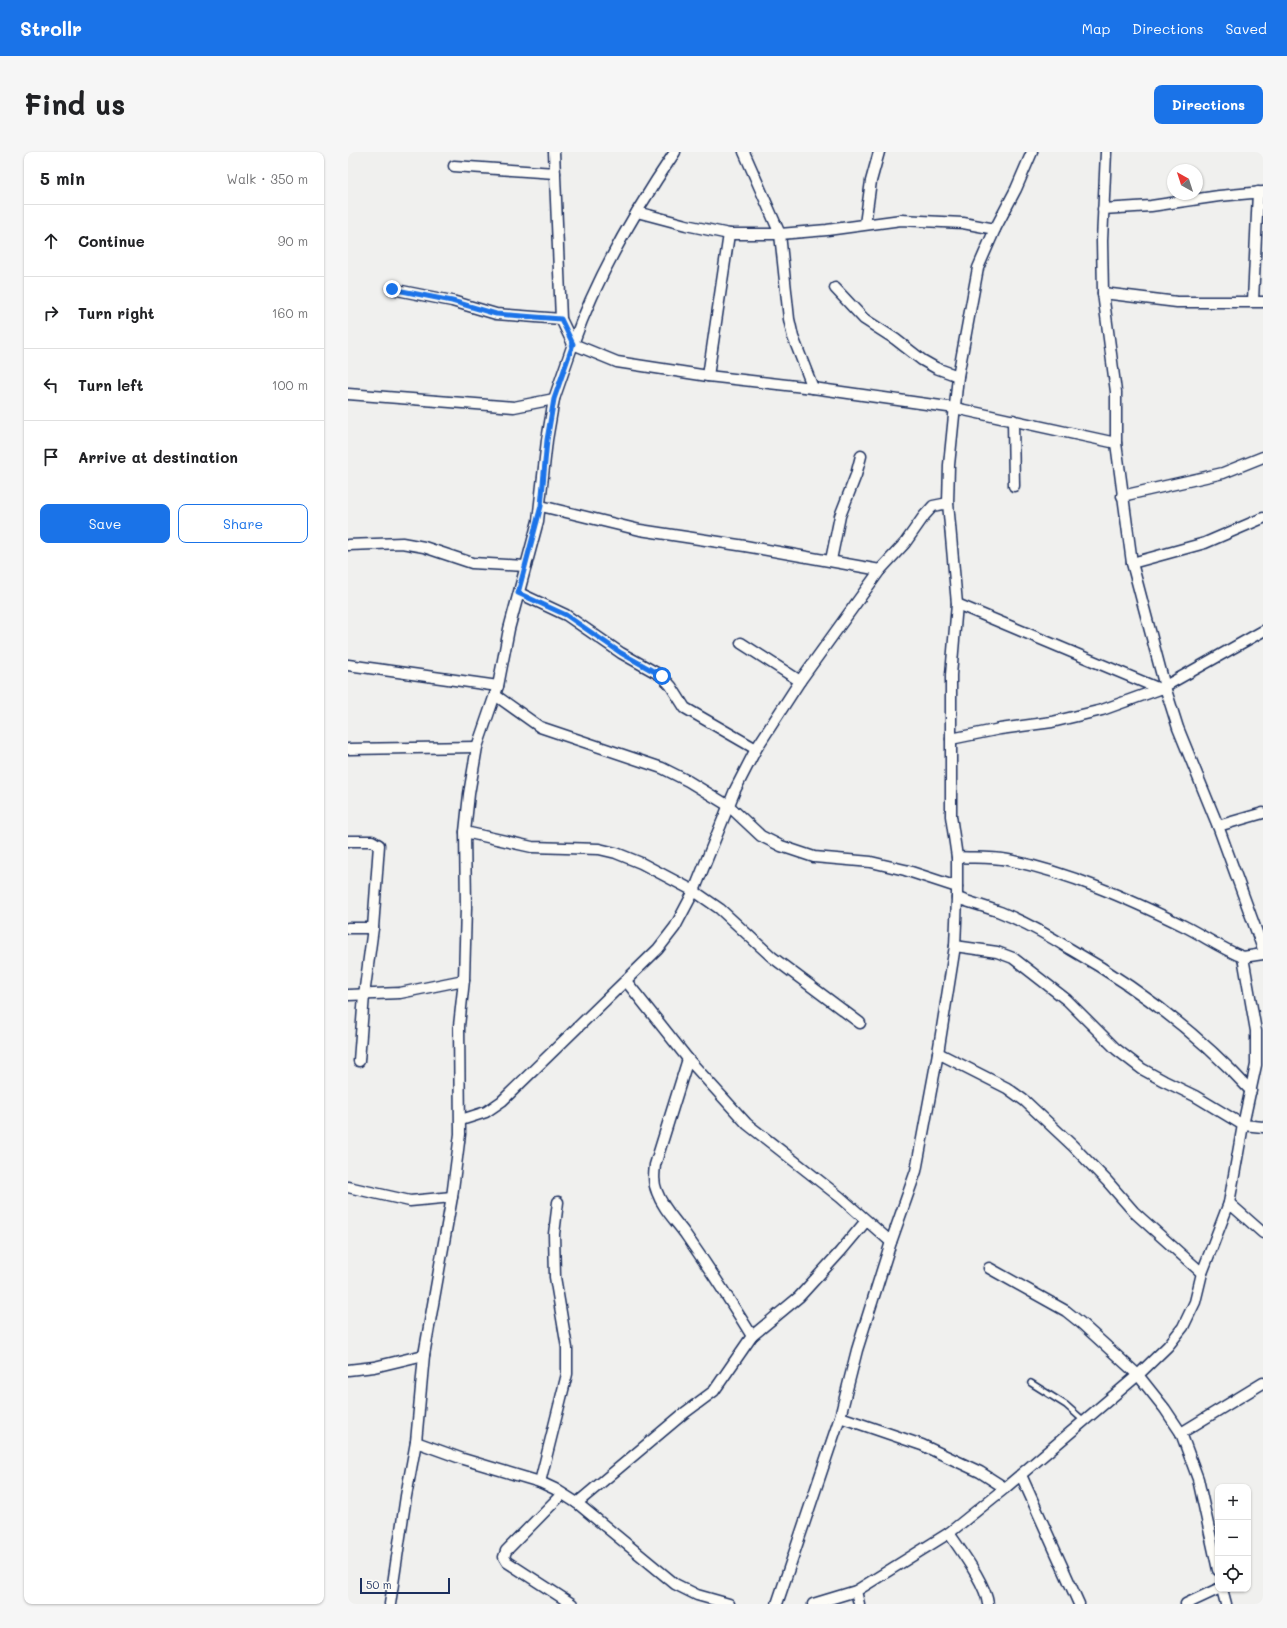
<!DOCTYPE html>
<meta charset="utf-8">
<style>
body{margin:0;font-family:Mali,sans-serif;background:#f6f6f6;color:#202124}
.controls{position:absolute;right:12px;bottom:12px;display:grid;overflow:hidden;border-radius:8px;box-shadow:0 1px 3px #0004}
.controls button{width:36px;height:36px;display:grid;place-items:center;padding:0;border:0;border-bottom:1px solid #e0e0e0;background:#fff;color:#202124;font:20px sans-serif}
.compass{position:absolute;left:819px;top:12px;width:36px;height:36px;border-radius:50%;background:#fff;box-shadow:0 1px 3px #0004;rotate:321deg}
.scale{position:absolute;left:12px;bottom:10px;width:90px;box-sizing:border-box;padding-left:4px;border:2px solid #1b2f5e;border-top:0;font-size:11px;line-height:14px;white-space:nowrap;color:#1b2f5e;-webkit-text-stroke:3px #fdfcf7;paint-order:stroke}
.stop{position:absolute;width:12px;height:12px;margin:-9px;border:3px solid #1a73e8;border-radius:50%;background:#fff}
.stop.end{background:#1a73e8;border-color:#fff;box-shadow:0 1px 4px #0008}
.list{margin:0;padding:0;list-style:none}
h2{display:flex;justify-content:space-between;align-items:center;height:52px;margin:0;padding:0 16px;font-size:17px}
h2 small{font-size:13px;font-weight:400;color:#757577}
.list li{display:grid;grid-template-columns:26px 1fr auto;gap:12px;align-items:center;box-sizing:border-box;height:72px;padding:0 16px;border-top:1px solid #e0e0e0}
.list b{display:block;font-size:15px;white-space:nowrap}
.list em{font-size:13px;font-style:normal;color:#757577}
.actions{display:flex;gap:8px;padding:12px 16px}
.actions a{flex:1;padding:9px 0;border:1px solid #1a73e8;border-radius:8px;text-align:center;font-size:14px;color:#1a73e8}
.actions .main{background:#1a73e8;color:#fff}
.icon{flex:none;width:22px;height:22px;fill:none;stroke:currentColor;stroke-width:2;stroke-linecap:round;stroke-linejoin:round}
.map{position:relative;flex:none;width:915px;height:1452px;overflow:hidden;border-radius:8px}
header{display:flex;align-items:center;gap:24px;box-sizing:border-box;height:56px;padding:0 20px;background:#1a73e8;color:#fff}
header strong{font-size:19px}
nav{display:flex;gap:22px;margin-inline-start:auto;font-size:14px}
.intro{display:flex;align-items:center;justify-content:space-between;box-sizing:border-box;height:96px;padding:0 24px}
h1{margin:0;font-size:28px}
.button{padding:10px 18px;border-radius:8px;background:#1a73e8;color:#fff;font-size:14px;font-weight:700}
main{display:flex;gap:24px;padding:0 24px}
aside{flex:1;background:#fff;border-radius:8px;box-shadow:0 1px 3px #0004}
.map>svg:first-child{display:block}
.lines{fill:none;stroke-linecap:round;stroke-linejoin:round}
.lane-casing{stroke:#1b2f5e;stroke-width:8}
.street-casing{stroke:#1b2f5e;stroke-width:13}
.lane{stroke:#fdfcf7;stroke-width:5}
.street{stroke:#fdfcf7;stroke-width:10}
.route{stroke:#1a73e8;stroke-width:5}
</style>
<header>
<strong>Strollr</strong>
<nav><a>Map</a><a>Directions</a><a>Saved</a></nav>
</header>
<div class="intro"><h1>Find us</h1><a class="button">Directions</a></div>
<main>
<aside>
<h2>5 min<small>Walk · 350 m</small></h2>
<ul class="list">
<li><svg class="icon" aria-label="ahead" viewBox="0 0 24 24"><path d="M12 20V5M6 11l6-6 6 6"/></svg><div><b>Continue</b></div><em>90 m</em></li>
<li><svg class="icon" aria-label="right" viewBox="0 0 24 24"><path d="M7 20v-9h11M14 6l5 5-5 5"/></svg><div><b>Turn right</b></div><em>160 m</em></li>
<li><svg class="icon" aria-label="left" viewBox="0 0 24 24"><path d="M17 20v-9H6M10 6l-5 5 5 5"/></svg><div><b>Turn left</b></div><em>100 m</em></li>
<li><svg class="icon" aria-label="arrive" viewBox="0 0 24 24"><path d="M6 21V4h12l-3 4 3 4H6"/></svg><div><b>Arrive at destination</b></div></li>
</ul>
<div class="actions"><a class="main">Save</a><a>Share</a></div>
</aside>
<div class="map">
<svg width="915" height="1452" viewBox="0 0 915 1452">
<rect width="100%" height="100%" fill="#f0f0ee"/>
<filter id="ink" filterUnits="userSpaceOnUse"><feTurbulence type="fractalNoise" baseFrequency=".025" numOctaves="2"/><feDisplacementMap in="SourceGraphic" scale="8" xChannelSelector="R" yChannelSelector="G"/><feConvolveMatrix kernelMatrix="1 2 1 2 8 2 1 2 1" color-interpolation-filters="sRGB"/></filter>
<g filter="url(#ink)">
<g class="lines">
<defs>
<path id="lane" d="M683 1231 718 1253 736 1269"/>
<g id="street">
<path d="M327 0C287 59 249 124 225 192L269 210 360 224 465 236 607 256 768 291"/>
<path d="M396 0 432 82 441 167 445 185 465 236"/>
<path d="M758 0 754 89 755 141 768 240V291L784 411 817 535 830 576 870 674 915 797"/>
<path d="M106 14 207 21"/>
<path d="M755 57 803 54 871 44 915 40"/>
<path d="M289 60 338 73 381 82H432L479 78 553 68 615 71 647 77"/>
<path d="M517 72 523 29 531 0"/>
<path d="M487 136 516 167 547 187 574 208 588 216 610 224"/>
<path d="M44 137 104 149 148 162 213 167"/>
<path d="M755 141 829 150H915"/>
<path d="M905 149 910 40"/>
<path d="M360 224 381 82"/>
<path d="M0 242 166 255 206 247"/>
<path d="M665 268 666 334"/>
<path d="M774 344 875 321 915 305"/>
<path d="M193 354 292 378 397 394 532 418"/>
<path d="M0 393 54 391 76 395 124 411 178 414"/>
<path d="M483 408 492 364 508 323 513 304"/>
<path d="M784 411 857 391 915 366"/>
<path d="M171 441 218 463 273 501 314 524 323 534 337 556 408 597"/>
<path d="M609 452 812 537 915 479"/>
<path d="M393 491 452 529"/>
<path d="M0 513 150 534"/>
<path d="M147 543 192 575 314 616 340 629 381 654 413 684 433 694 466 705 523 710 557 718 609 735"/>
<path d="M603 587 652 577 704 570 754 558 812 537"/>
<path d="M0 597 129 595"/>
<path d="M870 674 915 661"/>
<path d="M117 680 184 695 251 697 268 701 293 711 346 739 372 757 424 805 512 871"/>
<path d="M0 689H24L31 693 25 776 16 843 11 909"/>
<path d="M609 705C626 706 644 705 660 708 720 720 781 747 836 774 856 784 874 797 895 805"/>
<path d="M609 746C624 751 638 755 652 760 677 770 700 783 722 797 789 835 851 882 903 939"/>
<path d="M0 776H25"/>
<path d="M607 794 649 800 665 806 719 848 768 897 794 917 816 929 847 944 895 973 915 975"/>
<path d="M278 829 340 907 399 972 492 1045 543 1090"/>
<path d="M0 843 52 841 116 828"/>
<path d="M590 901 659 936 677 949 725 994 759 1029 786 1060 854 1121"/>
<path d="M340 907 307 1013C306 1022 305 1031 309 1040 315 1057 328 1069 338 1083 361 1116 383 1150 404 1184"/>
<path d="M113 968 138 960 154 949 310 797 327 775 346 739 387 638 408 597 452 529 532 418 557 391 576 364 585 354 600 351"/>
<path d="M0 1035 62 1049 104 1045"/>
<path d="M881 1051 915 1081"/>
<path d="M641 1116 718 1159 733 1171 790 1223 817 1257 833 1281 850 1327 870 1418"/>
<path d="M0 1218 26 1215 76 1203"/>
<path d="M492 1265 574 1293 632 1320 657 1336"/>
<path d="M833 1281 915 1231"/>
<path d="M68 1290 115 1307 192 1330 207 1337 229 1351 327 1432 349 1443 381 1452"/>
<path d="M673 1323 731 1452"/>
<path d="M192 1330 219 1222V1196L207 1125 206 1082 210 1050"/>
<path d="M214 1342 158 1399 156 1405 159 1410 224 1452"/>
<path d="M229 1351 335 1262 366 1239 404 1184 451 1145 492 1100 518 1069"/>
<path d="M601 1381C613 1399 638 1432 640 1452"/>
<path d="M874 1437 878 1452"/>
<path d="M508 1439 511 1452"/>
<path d="M42 1452 58 1344 68 1290 76 1203 104 1045 112 982 111 874 116 828 118 755 117 680 121 642 129 595 150 534 161 477 190 369 199 288 206 247 225 192 213 167 206 0"/>
<path d="M429 1452 492 1265 509 1198 543 1090 568 1019 590 901 607 794 609 746V705L603 664V523L609 452 600 351 601 313 610 224 630 116 647 77 668 37 684 0"/>
<path d="M465 1452 508 1439 601 1381 657 1336 790 1223 820 1194 835 1175 847 1150 854 1121 881 1051 895 973 908 913V879L895 805 915 802"/>
<path d="M838 1452 870 1437"/>
</g>
</defs>
<use href="#lane" class="lane-casing"/>
<use href="#street" class="street-casing"/>
<use href="#lane" class="lane"/>
<use href="#street" class="street"/>
</g>
</g>
<g class="lines" filter="url(#ink)">
<path class="route" d="M44 137 104 149 148 162 213 167 225 192 206 247 199 288 193 354 170 441 218 463 273 501 314 524"/>
</g>
</svg>
<div class="controls">
<button>+</button>
<button>−</button>
<button><svg class="icon" aria-label="locate" viewBox="0 0 24 24"><circle cx="12" cy="12" r="6"/><path d="M12 2v4M12 18v4M2 12h4M18 12h4"/></svg></button>
</div>
<svg class="compass" viewBox="-18 -18 36 36"><path d="M0-13l5 13h-10z" fill="#e53935"/><path d="M0 13l5-13h-10z" fill="#757577"/></svg>
<div class="scale">50 m</div>
<div class="stop" style="left:314px;top:524px"></div>
<div class="stop end" style="left:44px;top:137px"></div>
</div>
</main>
